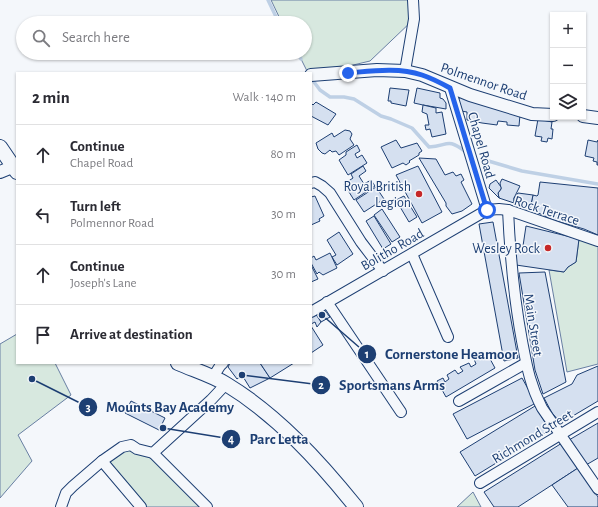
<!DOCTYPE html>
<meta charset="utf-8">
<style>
body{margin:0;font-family:"Alegreya Sans",sans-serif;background:#f7f7f7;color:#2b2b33}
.controls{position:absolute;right:12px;top:12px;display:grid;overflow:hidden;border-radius:0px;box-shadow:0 1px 3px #0004}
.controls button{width:36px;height:36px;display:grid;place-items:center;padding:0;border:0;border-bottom:1px solid #e1e1e2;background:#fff;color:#2b2b33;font:20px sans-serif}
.stop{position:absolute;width:12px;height:12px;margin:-9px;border:3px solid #2563eb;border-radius:50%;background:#fff}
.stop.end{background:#2563eb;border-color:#fff;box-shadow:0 1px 4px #0008}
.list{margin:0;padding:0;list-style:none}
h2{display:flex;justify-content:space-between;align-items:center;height:52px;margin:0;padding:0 16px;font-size:17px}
h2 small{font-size:13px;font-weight:400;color:#7c7c81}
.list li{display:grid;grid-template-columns:26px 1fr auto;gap:12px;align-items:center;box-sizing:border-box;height:60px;padding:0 16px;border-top:1px solid #e1e1e2}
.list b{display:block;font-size:15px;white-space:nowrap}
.list p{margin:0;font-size:13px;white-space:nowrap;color:#7c7c81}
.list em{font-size:13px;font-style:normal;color:#7c7c81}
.icon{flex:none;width:22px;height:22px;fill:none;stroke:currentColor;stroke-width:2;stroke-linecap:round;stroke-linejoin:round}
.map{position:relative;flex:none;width:598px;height:507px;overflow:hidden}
.search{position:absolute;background:#fff;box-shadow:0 1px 3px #0004;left:16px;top:16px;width:296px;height:44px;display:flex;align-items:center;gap:10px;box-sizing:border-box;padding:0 14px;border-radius:22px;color:#7c7c81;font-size:15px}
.panel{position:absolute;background:#fff;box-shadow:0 1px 3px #0004;left:16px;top:72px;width:296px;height:292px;border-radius:0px}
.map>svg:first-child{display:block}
.green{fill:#d7e8df;stroke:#687fa3}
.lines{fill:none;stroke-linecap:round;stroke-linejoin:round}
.stream{stroke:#bed0e5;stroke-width:3.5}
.building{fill:#d5e0f0;stroke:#1d3f73}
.minor-casing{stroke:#1d3f73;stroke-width:12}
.tertiary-casing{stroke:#1d3f73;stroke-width:14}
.secondary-casing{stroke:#1d3f73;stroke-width:16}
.minor{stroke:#f4f7fb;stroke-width:10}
.tertiary{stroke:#f4f7fb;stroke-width:12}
.secondary{stroke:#f4f7fb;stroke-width:14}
.route{stroke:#2563eb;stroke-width:5}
.poi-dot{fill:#c62828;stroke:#f4f7fb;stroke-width:1.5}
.labels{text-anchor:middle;stroke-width:3;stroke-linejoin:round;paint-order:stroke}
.street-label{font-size:14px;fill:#1d3f73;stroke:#f4f7fb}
.poi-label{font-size:14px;fill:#1d3f73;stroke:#f4f7fb;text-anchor:end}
.leader{fill:none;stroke:#1d3f73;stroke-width:1.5}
.callout-dot{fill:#1d3f73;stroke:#f4f7fb;stroke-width:1.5}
.mark-label{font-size:12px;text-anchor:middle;font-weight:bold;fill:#fff}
.callout-label{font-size:15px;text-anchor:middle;font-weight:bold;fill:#1d3f73;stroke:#f4f7fb;stroke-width:3;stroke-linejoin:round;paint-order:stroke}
</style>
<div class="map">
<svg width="598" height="507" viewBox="0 0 598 507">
<rect width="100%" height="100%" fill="#f4f7fb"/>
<g class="green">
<path d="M271 0H413L414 19 370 61 311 75 308 73 298 53H305V23H282Z"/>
<path d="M579 239 598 244V364L567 372 549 270 564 272 568 267 576 262Z"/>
<path d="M17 334V363H55L71 395 18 435 32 461 0 498V344Z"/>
<path d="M122 447 143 451 207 507H141L102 461Z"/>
<path d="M473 492 481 507H457Z"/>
</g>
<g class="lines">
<g class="stream">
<path d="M268 0 279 23"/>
<path d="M297 53 301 59"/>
<path d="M311 78 320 90 330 97H344L354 99 381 116 391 119 412 128 429 147C449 146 446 137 466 152"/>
<path d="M485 160 522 171 598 184"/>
</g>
</g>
<g class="building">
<path d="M390 88 409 90 406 106 391 103V101H388Z"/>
<path d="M417 88 440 93V98L443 99 446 103V109L423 105 414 103Z"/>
<path d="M460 97 520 115 519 126 507 125V122L498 121 497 125 482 123 467 120V112L461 111 456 104Z"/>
<path d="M316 102 336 114 328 125 311 116V103L313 105Z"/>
<path d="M423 105 436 108V113L442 112 446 134 432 137 430 129 426 130 425 125H429L427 114 422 112Z"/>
<path d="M538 119 552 122 551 129H553L552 139 548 138 547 142 541 141 542 137 535 136Z"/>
<path d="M345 130 350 131 352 134 350 139 354 145 339 155 336 151 332 152 330 150 325 154 322 153 318 149 316 143 332 133 334 137Z"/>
<path d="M396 140 401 148 417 143 422 151 419 153V155L409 161 410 162 406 165 403 163 392 168 381 147Z"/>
<path d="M588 140 597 142 598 140V165H597V162L593 161 594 158 585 156Z"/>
<path d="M357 145 360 151 355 154 357 158 362 155 367 163 348 175 339 160 346 155V152Z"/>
<path d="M419 158 436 159 445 175 453 172 456 176 461 174 464 180 461 182 472 204 462 211 452 214 446 206V203Z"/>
<path d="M363 166 366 171 359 176 364 184 371 180 375 186 354 200 344 184 353 178 351 174Z"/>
<path d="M418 166 442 212 422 223 396 175Z"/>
<path d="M502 179 520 186 514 198V203L499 198 498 193 501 189 500 183Z"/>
<path d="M496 180 501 187V189L498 193 499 198 489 188 490 184Z"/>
<path d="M540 182 598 188V235L584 229 553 220 530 209 533 195 537 196 538 195Z"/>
<path d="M376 187 384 199 364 212 356 200Z"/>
<path d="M518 193 533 195 530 209 514 203V198Z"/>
<path d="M315 196 324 216 319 219 320 221 311 225V197Z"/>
<path d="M404 196 417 217 409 222 396 200Z"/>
<path d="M382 209 400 237 392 242 374 215Z"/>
<path d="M374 216 391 244 383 249 366 221Z"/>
<path d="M493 222 518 358 504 361 479 224Z"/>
<path d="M526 226 579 239 576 262 568 267 564 272 516 265V251L520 245 523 246Z"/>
<path d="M339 232 353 254 337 265 332 257 336 255 327 240Z"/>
<path d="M330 253 337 268 323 275 319 272 317 274 311 263V258L314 256 316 260Z"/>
<path d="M311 265 318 279 311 282Z"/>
<path d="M545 272 566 382 543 394 535 370 519 273Z"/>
<path d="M323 310 325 311 330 317 321 322 315 313Z"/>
<path d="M315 313 321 322 317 327 315 322 311 324V315Z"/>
<path d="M311 326 323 345 311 353Z"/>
<path d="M482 354 485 359 489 357 495 368 446 397 437 381 443 378 445 382 449 379 447 375 455 370 458 374 463 371 460 367 469 363 471 367 476 364 474 359Z"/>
<path d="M230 363H260L270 378 250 388 242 375 237 379 228 367Z"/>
<path d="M260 363H294L270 378Z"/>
<path d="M598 366V401L561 423 552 413 544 398 572 384 577 375Z"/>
<path d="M522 378 536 403 467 439 453 414Z"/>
<path d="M131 401 165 418 159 430 125 413Z"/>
<path d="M535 406 550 430 475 476 460 452Z"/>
<path d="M598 423V458L586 465 569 440Z"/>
<path d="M562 443 578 468 518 507H494L484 492Z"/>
<path d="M578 468 598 497V507H568L552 485Z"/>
</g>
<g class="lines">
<defs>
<g id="minor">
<path d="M405 71 414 19 413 0"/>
<path d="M450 88 487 210"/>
<path d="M311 183 315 182 322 186 330 193 361 242 383 271"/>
<path d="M508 210C510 254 514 298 522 341 527 367 530 385 542 408L598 489"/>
<path d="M412 254 448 337"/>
<path d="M327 302 401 412"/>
<path d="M311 312 487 210 499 209 508 210 598 241"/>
<path d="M213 377 220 366 223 363"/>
<path d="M459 401 526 363"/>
<path d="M153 453 207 507"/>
<path d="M102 461 141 507"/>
<path d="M480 483 598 412"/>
<path d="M61 507 66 493 73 486 102 461 122 447 131 445 137 449 153 453 211 400 226 384"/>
</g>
<g id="tertiary">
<path d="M311 75 377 70 405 71 422 75 470 95 532 114 553 115"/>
<path d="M583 116 598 118"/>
<path d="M0 172 17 165"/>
</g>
<g id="secondary">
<path d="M0 147 17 172"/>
<path d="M178 363C194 370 211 375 226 384 277 415 319 461 356 507"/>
</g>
</defs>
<use href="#minor" class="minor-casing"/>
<use href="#tertiary" class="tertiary-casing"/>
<use href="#secondary" class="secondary-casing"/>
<use href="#minor" class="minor"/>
<use href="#tertiary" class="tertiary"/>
<use href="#secondary" class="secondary"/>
</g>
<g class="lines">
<path class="route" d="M348 73C372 71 398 67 422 75 431 78 441 83 450 88L487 210"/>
</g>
<g class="poi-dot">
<circle cx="419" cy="194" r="4"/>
<circle cx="548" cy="248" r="4"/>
</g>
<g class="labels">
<g class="street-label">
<text transform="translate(484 81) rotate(19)" y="5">Polmennor Road</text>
<text transform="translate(482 145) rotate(74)" y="5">Chapel Road</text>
<text transform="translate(547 210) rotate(18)" y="5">Rock Terrace</text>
<text transform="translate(392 249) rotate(-30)" y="5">Bolitho Road</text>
<text transform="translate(534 325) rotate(81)" y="5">Main Street</text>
<text transform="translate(532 436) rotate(-31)" y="5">Richmond Street</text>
</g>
<g class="poi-label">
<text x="411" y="191">Royal British<tspan x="411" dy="16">Legion</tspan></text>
<text x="540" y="253">Wesley Rock</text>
</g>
</g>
<path class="leader" d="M322 315L367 354M242 375L321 385M32 379L88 407M163 428L231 439"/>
<g class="callout-dot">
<circle cx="322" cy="315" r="4"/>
<circle cx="242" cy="375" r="4"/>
<circle cx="32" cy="379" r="4"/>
<circle cx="163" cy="428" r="4"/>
<circle cx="367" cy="354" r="10"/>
<circle cx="321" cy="385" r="10"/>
<circle cx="88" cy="407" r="10"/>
<circle cx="231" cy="439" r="10"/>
</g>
<g class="mark-label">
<text x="367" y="358">1</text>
<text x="321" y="389">2</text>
<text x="88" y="411">3</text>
<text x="231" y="443">4</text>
</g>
<g class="callout-label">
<text x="451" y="359">Cornerstone Heamoor</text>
<text x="392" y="390">Sportsmans Arms</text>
<text x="170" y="412">Mounts Bay Academy</text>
<text x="279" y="444">Parc Letta</text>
</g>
</svg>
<div class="controls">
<button>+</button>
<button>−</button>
<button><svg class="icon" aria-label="layers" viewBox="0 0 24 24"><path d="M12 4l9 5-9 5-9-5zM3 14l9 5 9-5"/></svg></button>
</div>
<div class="stop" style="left:487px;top:210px"></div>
<div class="stop end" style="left:348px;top:73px"></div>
<div class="search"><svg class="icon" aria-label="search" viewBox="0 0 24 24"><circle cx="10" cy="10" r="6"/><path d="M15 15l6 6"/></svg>Search here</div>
<section class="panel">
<h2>2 min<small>Walk · 140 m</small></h2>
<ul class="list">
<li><svg class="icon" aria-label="ahead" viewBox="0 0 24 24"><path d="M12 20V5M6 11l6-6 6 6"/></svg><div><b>Continue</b><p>Chapel Road</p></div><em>80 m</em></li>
<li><svg class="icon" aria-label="left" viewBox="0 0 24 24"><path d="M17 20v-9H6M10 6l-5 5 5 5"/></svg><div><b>Turn left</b><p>Polmennor Road</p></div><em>30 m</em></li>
<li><svg class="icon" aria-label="ahead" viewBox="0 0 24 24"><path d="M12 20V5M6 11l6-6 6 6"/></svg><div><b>Continue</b><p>Joseph's Lane</p></div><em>30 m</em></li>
<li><svg class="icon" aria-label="arrive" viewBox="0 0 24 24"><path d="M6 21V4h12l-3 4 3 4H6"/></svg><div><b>Arrive at destination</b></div></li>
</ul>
</section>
</div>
